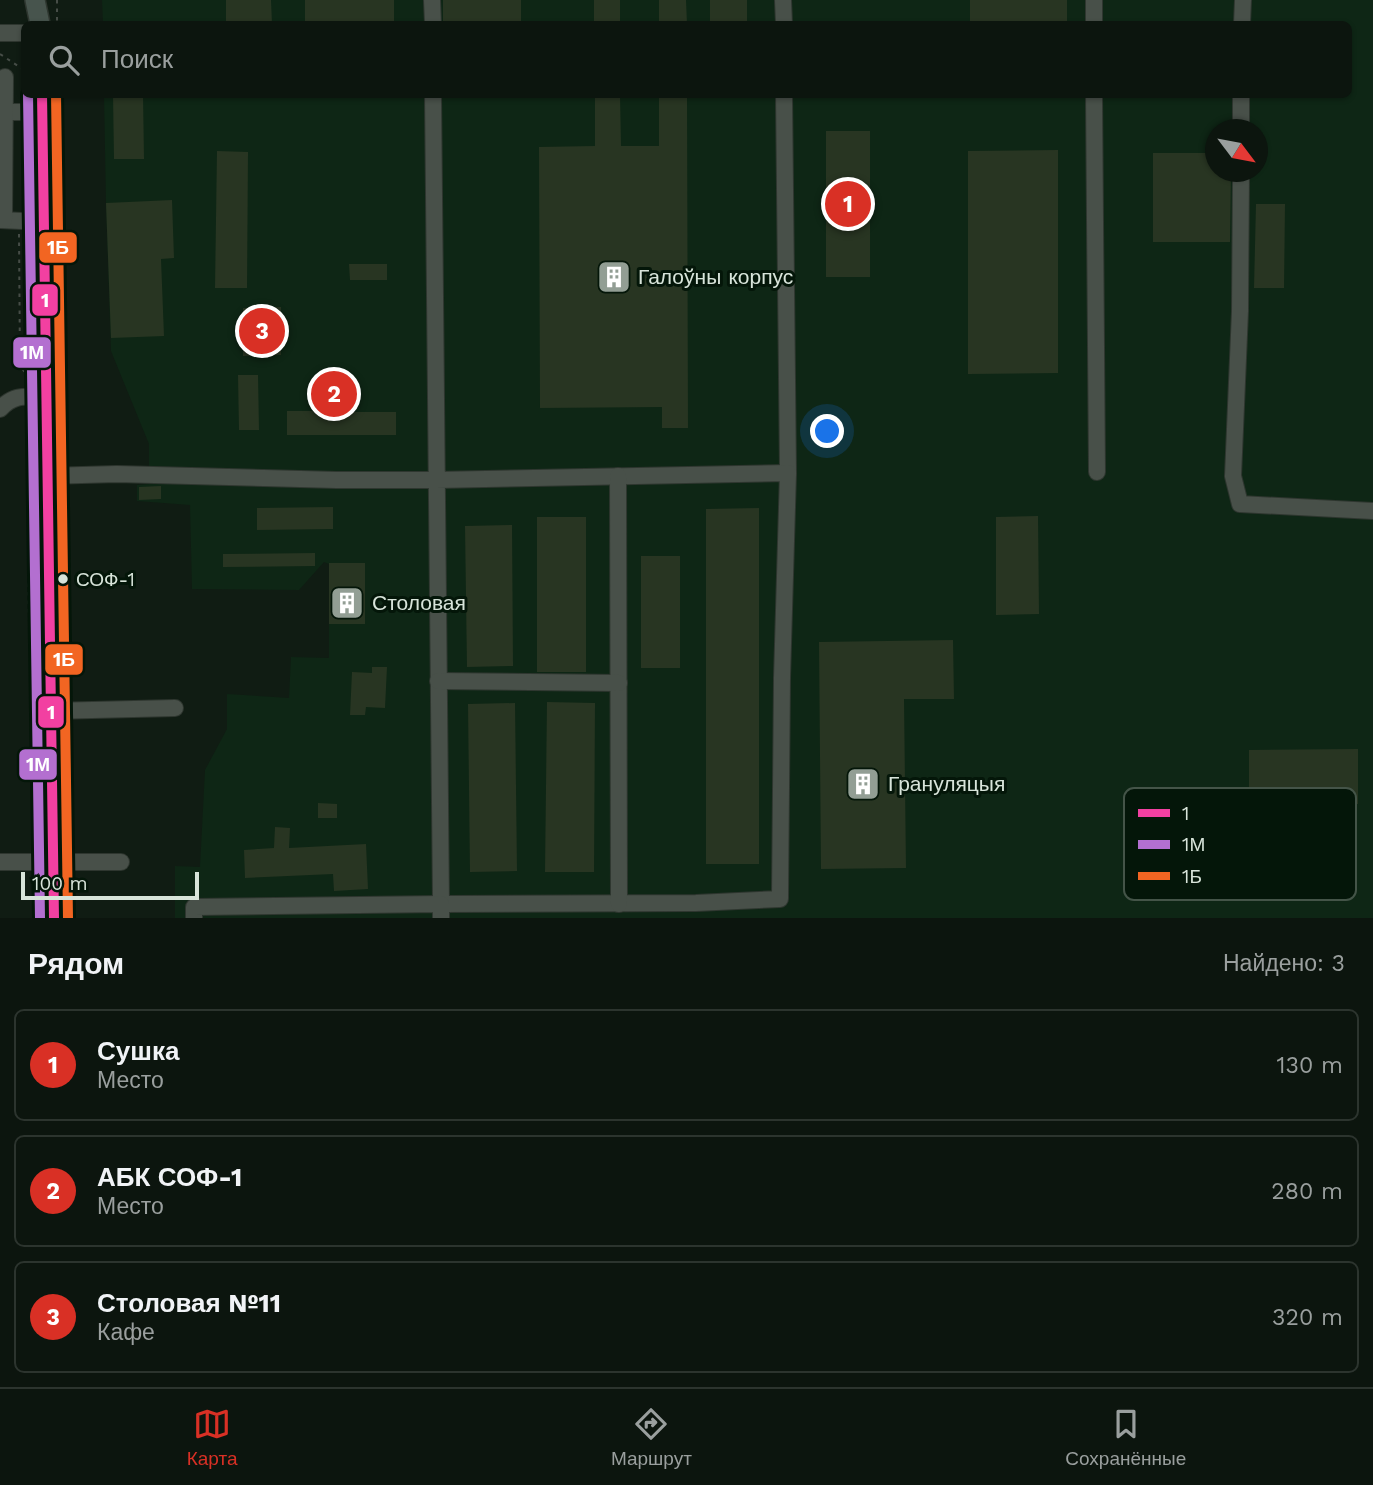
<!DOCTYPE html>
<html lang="ru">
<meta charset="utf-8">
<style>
body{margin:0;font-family:"Work Sans",sans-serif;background:#1a221c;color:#f1f3f6}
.compass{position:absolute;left:1205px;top:119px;width:63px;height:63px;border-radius:50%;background:#0c150e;box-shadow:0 2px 5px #0004;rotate:122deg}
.scale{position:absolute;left:21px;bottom:18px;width:178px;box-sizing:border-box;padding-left:7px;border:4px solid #d8e4da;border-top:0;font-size:19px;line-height:24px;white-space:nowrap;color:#d8e4da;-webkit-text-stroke:5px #041609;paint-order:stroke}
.you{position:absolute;left:828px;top:432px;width:24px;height:24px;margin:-18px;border:5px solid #fff;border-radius:50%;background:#1a73e8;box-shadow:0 0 0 10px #1a73e833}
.badge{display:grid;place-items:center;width:46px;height:46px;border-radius:50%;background:#d93025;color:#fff;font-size:23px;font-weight:700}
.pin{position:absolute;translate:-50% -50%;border:4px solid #fff;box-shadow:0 2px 7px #0006}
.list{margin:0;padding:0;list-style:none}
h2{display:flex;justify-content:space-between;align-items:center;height:91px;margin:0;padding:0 28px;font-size:30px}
h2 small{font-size:23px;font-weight:400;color:#9a9f9e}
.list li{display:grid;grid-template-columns:46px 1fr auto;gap:21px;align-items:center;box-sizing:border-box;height:112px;margin:0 14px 14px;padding:0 14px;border:2px solid #2c342e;border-radius:10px}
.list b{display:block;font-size:26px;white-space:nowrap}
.list p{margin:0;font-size:23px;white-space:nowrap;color:#9a9f9e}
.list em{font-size:23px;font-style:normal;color:#9a9f9e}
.icon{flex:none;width:38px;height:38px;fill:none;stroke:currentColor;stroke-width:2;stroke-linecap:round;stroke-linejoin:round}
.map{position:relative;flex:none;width:1373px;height:918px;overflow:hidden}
.search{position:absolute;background:#0c150e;box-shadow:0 2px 5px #0004;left:21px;right:21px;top:21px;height:77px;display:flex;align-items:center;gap:18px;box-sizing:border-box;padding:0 24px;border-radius:10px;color:#9a9f9e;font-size:26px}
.sheet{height:469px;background:#0c150e}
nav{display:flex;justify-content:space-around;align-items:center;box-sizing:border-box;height:98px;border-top:2px solid #2c342e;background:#0c150e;font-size:19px;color:#9a9f9e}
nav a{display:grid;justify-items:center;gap:4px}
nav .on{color:#d93025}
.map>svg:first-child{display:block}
.built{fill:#0e2615;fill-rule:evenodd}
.building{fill:#283522}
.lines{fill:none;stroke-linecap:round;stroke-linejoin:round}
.minor-casing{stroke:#2e362f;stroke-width:18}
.major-casing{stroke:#2e362f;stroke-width:22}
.path{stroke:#464d47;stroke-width:2;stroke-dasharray:3.5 5;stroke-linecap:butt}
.minor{stroke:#485049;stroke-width:16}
.major{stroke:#47544d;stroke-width:19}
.bus-1-casing{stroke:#041609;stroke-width:16}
.bus-2-casing{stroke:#041609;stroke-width:16}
.bus-3-casing{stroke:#041609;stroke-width:16}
.bus-1{stroke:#f240a1;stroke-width:10}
.bus-2{stroke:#b36fd0;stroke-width:10}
.bus-3{stroke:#f26522;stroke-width:10}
.bus-dot{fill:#d8e4da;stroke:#041609;stroke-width:2.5}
.labels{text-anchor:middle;stroke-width:6;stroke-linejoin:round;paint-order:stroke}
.bus-label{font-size:19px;fill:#d8e4da;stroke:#041609;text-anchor:start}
.poi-label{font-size:21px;fill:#d8e4da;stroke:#041609;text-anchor:start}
.key{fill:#041609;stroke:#445448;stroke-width:2}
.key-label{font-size:19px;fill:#d8e4da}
.line-badge{stroke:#041609;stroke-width:2.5}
.badge-label{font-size:19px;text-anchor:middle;font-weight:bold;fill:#fff}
</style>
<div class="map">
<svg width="1373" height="918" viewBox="0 0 1373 918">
<rect width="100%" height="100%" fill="#101c13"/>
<path class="built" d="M102 0H1373V918H175V866L200 867 205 770 227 729V694L289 698 291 657 329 658V564L324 562 299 590 192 589 190 505 137 501V485L149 484V444L111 351 106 203 104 95 1348 94V24H103ZM1216 130H1258V172H1216Z"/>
<g class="building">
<path d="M226 0H271L272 24H226Z"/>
<rect x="305" y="0" width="89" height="24"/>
<rect x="443" y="0" width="78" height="24"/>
<rect x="594" y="0" width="26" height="24"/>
<path d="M659 0H686L687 24H659Z"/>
<rect x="710" y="0" width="37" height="24"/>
<rect x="970" y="0" width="97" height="24"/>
<path d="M113 94H143L144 159H114Z"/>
<path d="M595 94H620L621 146H659V94H687L688 428H662V407L540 408 539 147 595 146Z"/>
<rect x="826" y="131" width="44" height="146"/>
<path d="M1058 150V373L968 374V151Z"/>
<path d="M217 151 248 152 247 288H215Z"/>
<path d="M1153 153H1215V172H1231L1230 242H1153Z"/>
<path d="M172 200 174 258 161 259 164 336 111 338 106 203Z"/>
<path d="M1256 204H1285L1284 288H1254Z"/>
<path d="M349 264H387V280H350Z"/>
<path d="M281 307V355L243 356V308Z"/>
<path d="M238 375H258L259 430H239Z"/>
<path d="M327 378H341V412H396V435H287V411H327Z"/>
<path d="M161 486V499L139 500V487Z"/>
<path d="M333 507V529L257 530V508Z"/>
<path d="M759 508V864H706V509Z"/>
<path d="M1038 516 1039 614 996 615V517Z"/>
<rect x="537" y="517" width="49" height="155"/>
<path d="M512 525 513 666 467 667 465 526Z"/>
<path d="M315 553V566L223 567V554Z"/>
<rect x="641" y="556" width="39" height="112"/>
<rect x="329" y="563" width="36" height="61"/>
<path d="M953 640 954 699H904L906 868 821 869 819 642Z"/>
<path d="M372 667H387L385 708 366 707 365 715H350L352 672 372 673Z"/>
<path d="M547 702 595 703 594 872H545Z"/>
<path d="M515 703 517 871 470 872 468 704Z"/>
<path d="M1358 749V804L1249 805V750Z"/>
<path d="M318 803 337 804V818H318Z"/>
<path d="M275 827 290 828 289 848 366 844 368 889 334 891 333 874 245 878 244 850 274 848Z"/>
</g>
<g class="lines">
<defs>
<g id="minor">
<path d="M432 0 433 24"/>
<path d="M783 0 784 24"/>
<path d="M1094 0V24"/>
<path d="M1242 24 1243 0"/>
<path d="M0 33H24"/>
<path d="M784 94 788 473"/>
<path d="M1094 94 1097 472"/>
<path d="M5 112H42"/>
<path d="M1241 130V94"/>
<path d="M1241 172 1240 311 1233 476 1240 504 1373 511"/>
<path d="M0 220 44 222"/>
<path d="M4 220 5 77"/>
<path d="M0 409C15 393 26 397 47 397"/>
<path d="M47 476 117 474 337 480H436L788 473 782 678 780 899 696 903 441 904 433 94"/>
<path d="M618 476 619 904"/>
<path d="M438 681 619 683"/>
<path d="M51 711 175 708"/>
<path d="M0 862H121"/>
<path d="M194 918V907L441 904V918"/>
</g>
<g id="major">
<path d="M35 0 40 24"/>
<path d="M42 94 54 918"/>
</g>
</defs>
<use href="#minor" class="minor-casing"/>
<use href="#major" class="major-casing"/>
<g class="path">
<path d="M57 0V24"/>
<path d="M0 54 24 70"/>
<path d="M25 208 26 127"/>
<path d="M19 234 20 367 28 375 29 383"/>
<path d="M63 414 65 461"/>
<path d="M67 491 70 591 68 695"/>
<path d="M29 621 28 549 32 528"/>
<path d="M70 876 73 918"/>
</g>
<use href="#minor" class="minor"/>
<use href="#major" class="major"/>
<defs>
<path id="bus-1" d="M42 94 54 918"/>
<path id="bus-2" d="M28 94 40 918"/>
<path id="bus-3" d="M56 94 68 918"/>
</defs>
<use href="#bus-1" class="bus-1-casing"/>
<use href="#bus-2" class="bus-2-casing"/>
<use href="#bus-3" class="bus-3-casing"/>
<use href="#bus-1" class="bus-1"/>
<use href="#bus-2" class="bus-2"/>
<use href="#bus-3" class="bus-3"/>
</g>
<defs>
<symbol id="building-square" viewBox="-11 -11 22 22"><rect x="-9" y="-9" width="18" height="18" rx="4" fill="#929e94" stroke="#041609"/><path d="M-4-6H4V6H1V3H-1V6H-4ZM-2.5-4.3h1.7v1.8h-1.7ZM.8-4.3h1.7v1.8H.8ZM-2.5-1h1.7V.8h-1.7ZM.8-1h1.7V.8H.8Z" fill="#fff"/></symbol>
</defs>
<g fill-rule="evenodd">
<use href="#building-square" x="595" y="258" width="38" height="38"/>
<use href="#building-square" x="328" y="584" width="38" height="38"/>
<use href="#building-square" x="844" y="765" width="38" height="38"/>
</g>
<circle class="bus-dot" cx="63" cy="579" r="6"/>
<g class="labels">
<g class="bus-label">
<text x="76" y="586">СОФ-1</text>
</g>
<g class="poi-label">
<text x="638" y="284">Галоўны корпус</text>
<text x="372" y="610">Столовая</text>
<text x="888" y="791">Грануляцыя</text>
</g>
</g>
<rect x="1124" y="788" width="232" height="112" rx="10" class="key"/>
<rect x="1138" y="809" width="32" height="8" fill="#f240a1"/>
<rect x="1138" y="840" width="32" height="9" fill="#b36fd0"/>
<rect x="1138" y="872" width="32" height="8" fill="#f26522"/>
<g class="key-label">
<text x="1182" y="820">1</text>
<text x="1182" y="851">1М</text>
<text x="1182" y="883">1Б</text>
</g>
<g class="line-badge">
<rect x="38" y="231" width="40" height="33" rx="7" fill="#f26522"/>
<rect x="31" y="283" width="28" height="34" rx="7" fill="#f240a1"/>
<rect x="12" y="336" width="40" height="33" rx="7" fill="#b36fd0"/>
<rect x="44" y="643" width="40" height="33" rx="7" fill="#f26522"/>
<rect x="37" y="695" width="28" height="34" rx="7" fill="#f240a1"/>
<rect x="18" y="748" width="40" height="33" rx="7" fill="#b36fd0"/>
</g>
<g class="badge-label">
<text x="58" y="254">1Б</text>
<text x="45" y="307">1</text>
<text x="32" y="359">1М</text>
<text x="64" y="666">1Б</text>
<text x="51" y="719">1</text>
<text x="38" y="771">1М</text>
</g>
</svg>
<svg class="compass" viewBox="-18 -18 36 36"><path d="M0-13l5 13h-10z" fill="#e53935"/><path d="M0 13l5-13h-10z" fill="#9a9f9e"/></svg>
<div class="scale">100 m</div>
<div class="you"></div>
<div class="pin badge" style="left:848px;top:204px">1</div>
<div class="pin badge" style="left:334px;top:394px">2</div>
<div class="pin badge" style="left:262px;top:331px">3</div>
<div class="search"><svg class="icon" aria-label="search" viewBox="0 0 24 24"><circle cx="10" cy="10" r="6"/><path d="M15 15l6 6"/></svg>Поиск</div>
</div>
<section class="sheet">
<h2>Рядом<small>Найдено: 3</small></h2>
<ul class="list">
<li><span class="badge">1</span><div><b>Сушка</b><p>Место</p></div><em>130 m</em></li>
<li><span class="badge">2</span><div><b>АБК СОФ-1</b><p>Место</p></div><em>280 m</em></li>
<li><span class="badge">3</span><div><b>Столовая №11</b><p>Кафе</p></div><em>320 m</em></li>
</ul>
</section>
<nav>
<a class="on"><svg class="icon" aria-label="map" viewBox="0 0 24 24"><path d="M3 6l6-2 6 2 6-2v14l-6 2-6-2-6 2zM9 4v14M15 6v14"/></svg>Карта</a>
<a><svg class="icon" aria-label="directions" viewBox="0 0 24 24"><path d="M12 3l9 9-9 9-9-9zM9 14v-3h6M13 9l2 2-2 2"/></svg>Маршрут</a>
<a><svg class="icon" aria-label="saved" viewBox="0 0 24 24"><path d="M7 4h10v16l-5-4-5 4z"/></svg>Сохранённые</a>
</nav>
